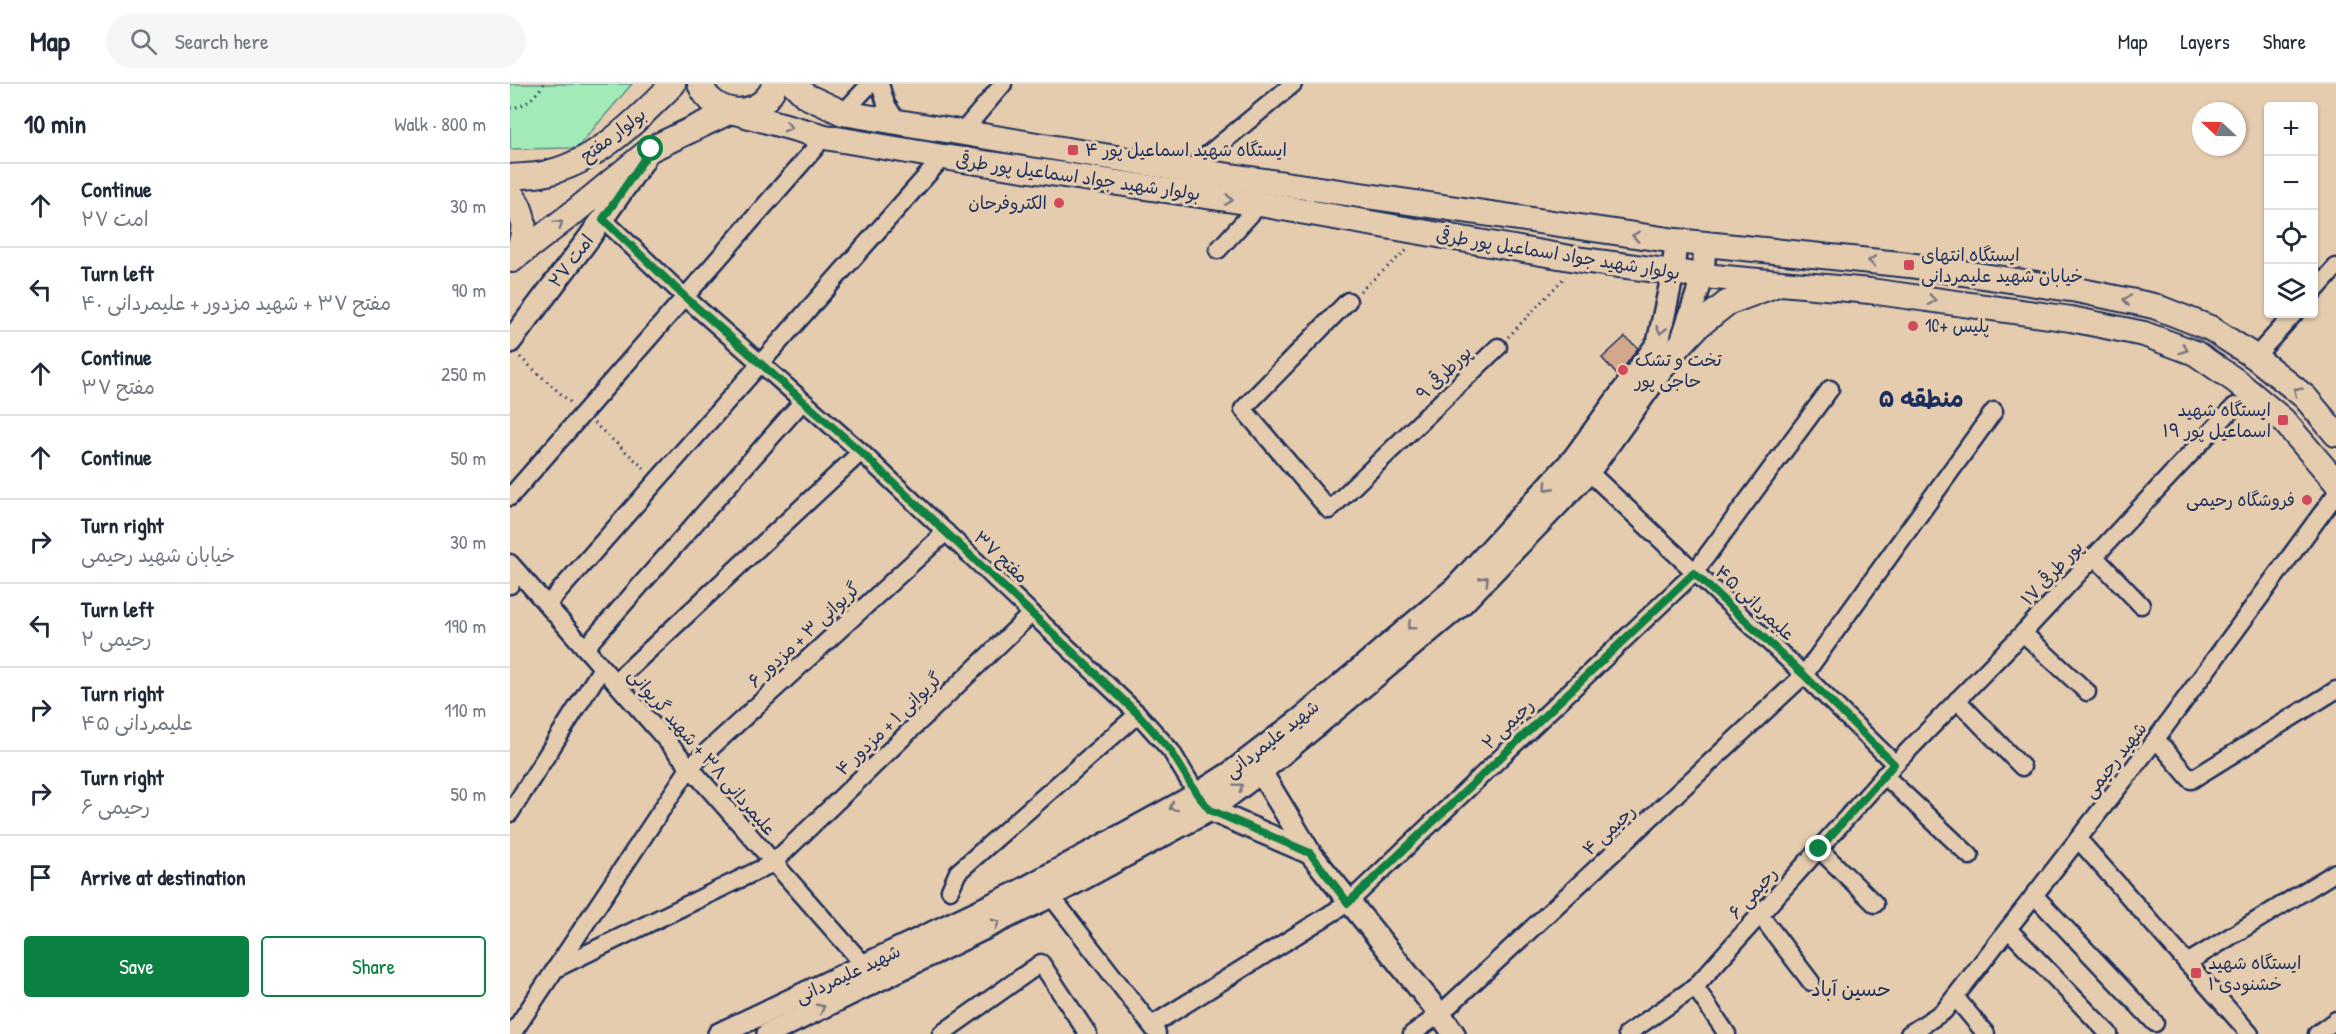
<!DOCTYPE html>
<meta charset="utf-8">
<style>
body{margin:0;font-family:"Patrick Hand","Playpen Sans Arabic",sans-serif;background:#f6f6f7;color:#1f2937}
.controls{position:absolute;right:18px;top:18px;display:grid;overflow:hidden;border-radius:6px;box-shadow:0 2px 4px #0004}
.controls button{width:54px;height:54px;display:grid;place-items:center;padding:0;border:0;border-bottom:2px solid #e0e1e3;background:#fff;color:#1f2937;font:30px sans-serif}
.compass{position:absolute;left:1682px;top:18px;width:54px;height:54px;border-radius:50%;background:#fff;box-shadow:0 2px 4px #0004;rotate:292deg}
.stop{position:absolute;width:18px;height:18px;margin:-14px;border:4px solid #0b8043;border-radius:50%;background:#fff}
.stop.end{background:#0b8043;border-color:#fff;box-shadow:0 2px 6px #0008}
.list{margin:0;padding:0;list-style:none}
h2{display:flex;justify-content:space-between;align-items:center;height:78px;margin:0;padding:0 24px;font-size:26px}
h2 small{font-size:20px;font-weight:400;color:#747a83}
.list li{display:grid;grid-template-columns:39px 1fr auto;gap:18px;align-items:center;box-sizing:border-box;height:84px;padding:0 24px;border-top:2px solid #e0e1e3}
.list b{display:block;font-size:22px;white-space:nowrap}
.list p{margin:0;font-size:20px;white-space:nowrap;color:#747a83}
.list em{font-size:20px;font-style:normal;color:#747a83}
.actions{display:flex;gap:12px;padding:18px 24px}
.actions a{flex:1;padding:14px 0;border:2px solid #0b8043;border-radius:6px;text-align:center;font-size:21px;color:#0b8043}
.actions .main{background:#0b8043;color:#fff}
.icon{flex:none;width:33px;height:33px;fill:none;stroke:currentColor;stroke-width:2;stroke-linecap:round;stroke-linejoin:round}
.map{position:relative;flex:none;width:1826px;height:950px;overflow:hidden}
header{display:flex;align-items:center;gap:36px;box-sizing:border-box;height:84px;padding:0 30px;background:#fff;border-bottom:2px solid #e0e1e3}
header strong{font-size:28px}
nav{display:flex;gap:33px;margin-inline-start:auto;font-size:21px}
.search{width:420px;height:54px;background:#f6f6f7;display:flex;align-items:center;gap:15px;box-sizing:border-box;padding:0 21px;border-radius:33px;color:#747a83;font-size:22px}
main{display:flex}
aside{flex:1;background:#fff}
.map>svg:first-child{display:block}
.green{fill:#a2eab8;stroke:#5e8c8b;stroke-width:1.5}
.building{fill:#d2a78c;stroke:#1b2f5e;stroke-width:1.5}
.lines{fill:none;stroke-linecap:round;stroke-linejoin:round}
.minor-casing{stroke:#1b2f5e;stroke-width:21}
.tertiary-casing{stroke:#1b2f5e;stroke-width:26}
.secondary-casing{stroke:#1b2f5e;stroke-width:28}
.path{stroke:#1b2f5e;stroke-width:3;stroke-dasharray:1.5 4.5;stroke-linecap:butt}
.minor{stroke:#e6ccae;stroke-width:16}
.tertiary{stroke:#e6ccae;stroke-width:21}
.secondary{stroke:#e6ccae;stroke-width:24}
.oneway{stroke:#767682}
.route{stroke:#0b8043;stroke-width:8}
.poi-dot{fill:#d1495b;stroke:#e6ccae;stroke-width:2}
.labels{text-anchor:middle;stroke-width:6;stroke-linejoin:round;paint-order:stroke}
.street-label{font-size:18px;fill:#1b2f5e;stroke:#e6ccae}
.poi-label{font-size:18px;fill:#1b2f5e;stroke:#e6ccae;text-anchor:start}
.neighbourhood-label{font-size:20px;fill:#1b2f5e;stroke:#e6ccae}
.district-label{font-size:24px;font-weight:bold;fill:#1b2f5e;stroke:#e6ccae}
</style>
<header>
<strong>Map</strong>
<div class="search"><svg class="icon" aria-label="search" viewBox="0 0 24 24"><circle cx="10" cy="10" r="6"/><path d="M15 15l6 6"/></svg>Search here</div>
<nav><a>Map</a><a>Layers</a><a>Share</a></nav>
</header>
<main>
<aside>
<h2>10 min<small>Walk · 800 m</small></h2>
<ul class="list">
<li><svg class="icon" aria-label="ahead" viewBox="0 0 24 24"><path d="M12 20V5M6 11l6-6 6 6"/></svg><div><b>Continue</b><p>امت ۲۷</p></div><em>30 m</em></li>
<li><svg class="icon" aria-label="left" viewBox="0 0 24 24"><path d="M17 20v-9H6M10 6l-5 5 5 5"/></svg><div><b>Turn left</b><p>مفتح ۳۷ + شهید مزدور + علیمردانی ۴۰</p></div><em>90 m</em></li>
<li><svg class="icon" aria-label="ahead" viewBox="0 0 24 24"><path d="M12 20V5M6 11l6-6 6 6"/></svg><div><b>Continue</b><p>مفتح ۳۷</p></div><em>250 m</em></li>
<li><svg class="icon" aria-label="ahead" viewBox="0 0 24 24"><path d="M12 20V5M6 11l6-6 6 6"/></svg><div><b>Continue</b></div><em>50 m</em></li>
<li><svg class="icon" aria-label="right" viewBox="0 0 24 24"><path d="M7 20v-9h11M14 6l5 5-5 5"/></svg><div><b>Turn right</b><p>خیابان شهید رحیمی</p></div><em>30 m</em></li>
<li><svg class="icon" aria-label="left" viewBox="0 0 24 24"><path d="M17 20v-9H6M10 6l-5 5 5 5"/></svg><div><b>Turn left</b><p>رحیمی ۲</p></div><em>190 m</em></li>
<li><svg class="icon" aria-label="right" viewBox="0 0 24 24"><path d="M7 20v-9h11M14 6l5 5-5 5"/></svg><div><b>Turn right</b><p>علیمردانی ۴۵</p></div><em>110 m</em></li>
<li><svg class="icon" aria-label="right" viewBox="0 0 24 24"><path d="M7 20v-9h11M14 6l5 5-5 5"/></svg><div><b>Turn right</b><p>رحیمی ۶</p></div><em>50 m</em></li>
<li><svg class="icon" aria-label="arrive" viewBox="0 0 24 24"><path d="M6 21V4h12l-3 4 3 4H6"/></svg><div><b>Arrive at destination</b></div></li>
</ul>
<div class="actions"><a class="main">Save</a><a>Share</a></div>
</aside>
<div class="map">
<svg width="1826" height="950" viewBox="0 0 1826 950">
<rect width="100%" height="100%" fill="#e6ccae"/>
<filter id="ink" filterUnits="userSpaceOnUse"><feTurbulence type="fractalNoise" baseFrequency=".0167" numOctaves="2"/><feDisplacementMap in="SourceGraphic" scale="12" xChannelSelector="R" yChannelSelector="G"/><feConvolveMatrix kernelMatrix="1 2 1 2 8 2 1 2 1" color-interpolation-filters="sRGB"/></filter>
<g filter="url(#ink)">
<path class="green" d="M0 0H122L67 64 0 65Z"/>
<path class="building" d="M1115 253 1128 264 1108 292 1092 274Z"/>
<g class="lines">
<defs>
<g id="minor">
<path d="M370 0 376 20 387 37"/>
<path d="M333 29 360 0"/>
<path d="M453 47 493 0"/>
<path d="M679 86 783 0"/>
<path d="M93 135 175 213 351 368 628 630 661 667 687 710"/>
<path d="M708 166 750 120"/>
<path d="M1804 208 1826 183"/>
<path d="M838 217 733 325 819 426 988 263"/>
<path d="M1745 273 1784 230"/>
<path d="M1079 388 1294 591 1385 680"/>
<path d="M0 413 306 63"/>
<path d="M1584 472 1631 521"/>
<path d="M0 479 355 882"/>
<path d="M0 501 8 488"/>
<path d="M37 521 433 73"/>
<path d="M1513 549 1577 608"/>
<path d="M75 564 293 317"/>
<path d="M105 598 351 368"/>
<path d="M1447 616 1512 683"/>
<path d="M1646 655 1681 696 1826 606"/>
<path d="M1374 691 1460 772"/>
<path d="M0 729 92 584"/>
<path d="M1568 755 1740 950"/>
<path d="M1309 765 1365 820"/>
<path d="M440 806 448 788 628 630"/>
<path d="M1524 811 1645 939"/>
<path d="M541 812 647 949"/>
<path d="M1250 831 1301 898"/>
<path d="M1498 845 1599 950"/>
<path d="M1677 879 1826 788"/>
<path d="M45 885 263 779 522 529"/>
<path d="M1185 903 1217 950"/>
<path d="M1445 913 1476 950"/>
<path d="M642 941 838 819 1184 489 1320 305"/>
<path d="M2 950 180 683 436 448"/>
<path d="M431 950 531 879 578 950"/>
<path d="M902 950 930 930 1294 591 1484 327"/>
<path d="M1117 950 1185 903 1385 680 1513 549 1725 322"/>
<path d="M1399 950 1434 927 1646 655 1826 410"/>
<path d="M1807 950 1826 936"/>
</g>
<g id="tertiary">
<path d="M0 258 79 154 133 77"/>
<path d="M743 675 800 769 930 930 944 950"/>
<path d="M693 718 700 726 800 769"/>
<path d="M209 950 506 809 687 710 720 689 793 633 945 504 1064 374 1148 259 1163 189 1166 157"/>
<path d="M258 950 541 812 700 726 752 687 951 521 1079 388 1170 261 1193 192 1195 160"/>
</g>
<g id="secondary">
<path d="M190 0C204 35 252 36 265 0"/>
<path d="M284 0 296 12 333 29 679 86 1166 157 1399 181 1567 206 1644 222 1700 244 1745 273 1795 313 1826 350"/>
<path d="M221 27 315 53 433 73 750 120 1072 176 1193 192 1360 207 1561 235 1634 250 1685 269 1726 297 1773 336 1826 398"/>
<path d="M0 93C12 92 26 92 37 89 88 77 127 36 163 0"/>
<path d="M0 109C18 130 17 155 2 176"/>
<path d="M3 175 63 129 141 65 221 27"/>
<path d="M1170 261 1188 242 1217 219 1265 201"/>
</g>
</defs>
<use href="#minor" class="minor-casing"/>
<use href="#tertiary" class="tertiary-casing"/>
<use href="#secondary" class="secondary-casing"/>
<g class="path">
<path d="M0 24C16 23 25 12 34 0"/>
<path d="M850 207 897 166"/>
<path d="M998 253 1056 192"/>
<path d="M10 273 61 319"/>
<path d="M84 339 135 385"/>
</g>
<use href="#minor" class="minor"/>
<use href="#tertiary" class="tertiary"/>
<use href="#secondary" class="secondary"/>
</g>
<defs><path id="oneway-chevron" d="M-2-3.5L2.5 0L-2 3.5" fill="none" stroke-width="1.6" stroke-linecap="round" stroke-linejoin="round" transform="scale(1.5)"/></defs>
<g class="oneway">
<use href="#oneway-chevron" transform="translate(278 43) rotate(15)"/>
<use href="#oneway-chevron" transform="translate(719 116) rotate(8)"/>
<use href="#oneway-chevron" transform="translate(49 140) rotate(-37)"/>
<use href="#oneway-chevron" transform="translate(1126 152) rotate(-172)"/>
<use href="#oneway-chevron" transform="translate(1362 177) rotate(-174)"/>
<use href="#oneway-chevron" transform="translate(1422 216) rotate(8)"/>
<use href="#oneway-chevron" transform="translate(1617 216) rotate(-168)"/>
<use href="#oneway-chevron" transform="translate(1151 246) rotate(102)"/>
<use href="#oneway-chevron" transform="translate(1674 265) rotate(20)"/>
<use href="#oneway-chevron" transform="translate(1787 307) rotate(-141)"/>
<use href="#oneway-chevron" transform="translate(1038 403) rotate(132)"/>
<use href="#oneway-chevron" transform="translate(975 496) rotate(-46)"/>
<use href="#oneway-chevron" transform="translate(901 542) rotate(140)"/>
<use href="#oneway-chevron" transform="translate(729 703) rotate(-37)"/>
<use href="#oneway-chevron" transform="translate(663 723) rotate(151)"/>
<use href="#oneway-chevron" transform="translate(486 839) rotate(-26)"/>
<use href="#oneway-chevron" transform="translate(311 924) rotate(-27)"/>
</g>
</g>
<g class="lines" filter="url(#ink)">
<path class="route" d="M141 65 93 135 175 213 351 368 628 630 661 667 687 710 700 726 800 769 838 819 1184 489 1294 591 1384 680 1309 765"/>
</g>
<g class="poi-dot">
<rect x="557" y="60" width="12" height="12" rx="3"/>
<circle cx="549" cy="119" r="6"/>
<rect x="1393" y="175" width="12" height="12" rx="3"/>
<circle cx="1403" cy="242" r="6"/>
<circle cx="1113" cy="286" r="6"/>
<rect x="1767" y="330" width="12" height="12" rx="3"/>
<circle cx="1797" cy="416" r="6"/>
<rect x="1680" y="883" width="12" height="12" rx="3"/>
</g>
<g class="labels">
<g class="street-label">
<text transform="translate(103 51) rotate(-37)" y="6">بولوار مفتح</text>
<text transform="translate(568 93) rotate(8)" y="6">بولوار شهید جواد اسماعیل پور طرقی</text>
<text transform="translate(1048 170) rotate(9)" y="6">بولوار شهید جواد اسماعیل پور طرقی</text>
<text transform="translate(61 177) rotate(-53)" y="6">امت ۲۷</text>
<text transform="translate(934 289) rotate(-44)" y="6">پورطرقی ۹</text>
<text transform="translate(491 473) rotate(43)" y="6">مفتح ۳۷</text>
<text transform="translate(1542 489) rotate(-47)" y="6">پور طرقی ۱۷</text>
<text transform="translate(1245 519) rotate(43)" y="6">علیمردانی ۴۵</text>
<text transform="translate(294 551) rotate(-43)" y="6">گریوانی ۳ + مزدور ۶</text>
<text transform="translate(379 640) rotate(-44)" y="6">گریوانی ۱ + مزدور ۴</text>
<text transform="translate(998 640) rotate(-44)" y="6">رحیمی ۲</text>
<text transform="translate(762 655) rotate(-38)" y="6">شهید علیمردانی</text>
<text transform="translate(192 668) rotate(49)" y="6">علیمردانی ۳۸ + شهید گریوانی</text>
<text transform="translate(1605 676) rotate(-52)" y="6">شهید رحیمی</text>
<text transform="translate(1099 746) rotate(-43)" y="6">رحیمی ۴</text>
<text transform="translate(1243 809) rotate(-48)" y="6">رحیمی ۶</text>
<text transform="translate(338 890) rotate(-25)" y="6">شهید علیمردانی</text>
</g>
<g class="poi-label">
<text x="575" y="72">ایستگاه شهید اسماعیل پور ۴</text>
<text x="537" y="125" text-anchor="end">الکتروفرحان</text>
<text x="1411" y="177">ایستگاه انتهای<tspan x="1411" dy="21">خیابان شهید علیمردانی</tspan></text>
<text x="1415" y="248">پلیس +10</text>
<text x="1125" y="282">تخت و تشک<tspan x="1125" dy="21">حاجی پور</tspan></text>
<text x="1761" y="332" text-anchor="end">ایستگاه شهید<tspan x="1761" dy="21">اسماعیل پور ۱۹</tspan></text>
<text x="1785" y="422" text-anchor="end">فروشگاه رحیمی</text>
<text x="1698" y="885">ایستگاه شهید<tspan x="1698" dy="21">خشنودی ۱</tspan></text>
</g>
<g class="neighbourhood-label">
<text x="1341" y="912">حسین آباد</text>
</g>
<g class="district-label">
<text x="1411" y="323">منطقه ۵</text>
</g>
</g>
</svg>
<div class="controls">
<button>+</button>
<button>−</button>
<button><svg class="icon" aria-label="locate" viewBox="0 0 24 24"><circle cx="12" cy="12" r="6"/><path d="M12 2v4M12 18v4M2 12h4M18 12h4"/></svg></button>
<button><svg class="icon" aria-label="layers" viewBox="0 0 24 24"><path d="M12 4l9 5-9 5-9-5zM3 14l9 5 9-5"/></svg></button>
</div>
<svg class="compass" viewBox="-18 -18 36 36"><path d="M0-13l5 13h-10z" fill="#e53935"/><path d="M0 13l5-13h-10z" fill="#747a83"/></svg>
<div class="stop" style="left:141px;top:65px"></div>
<div class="stop end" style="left:1309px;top:765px"></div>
</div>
</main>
